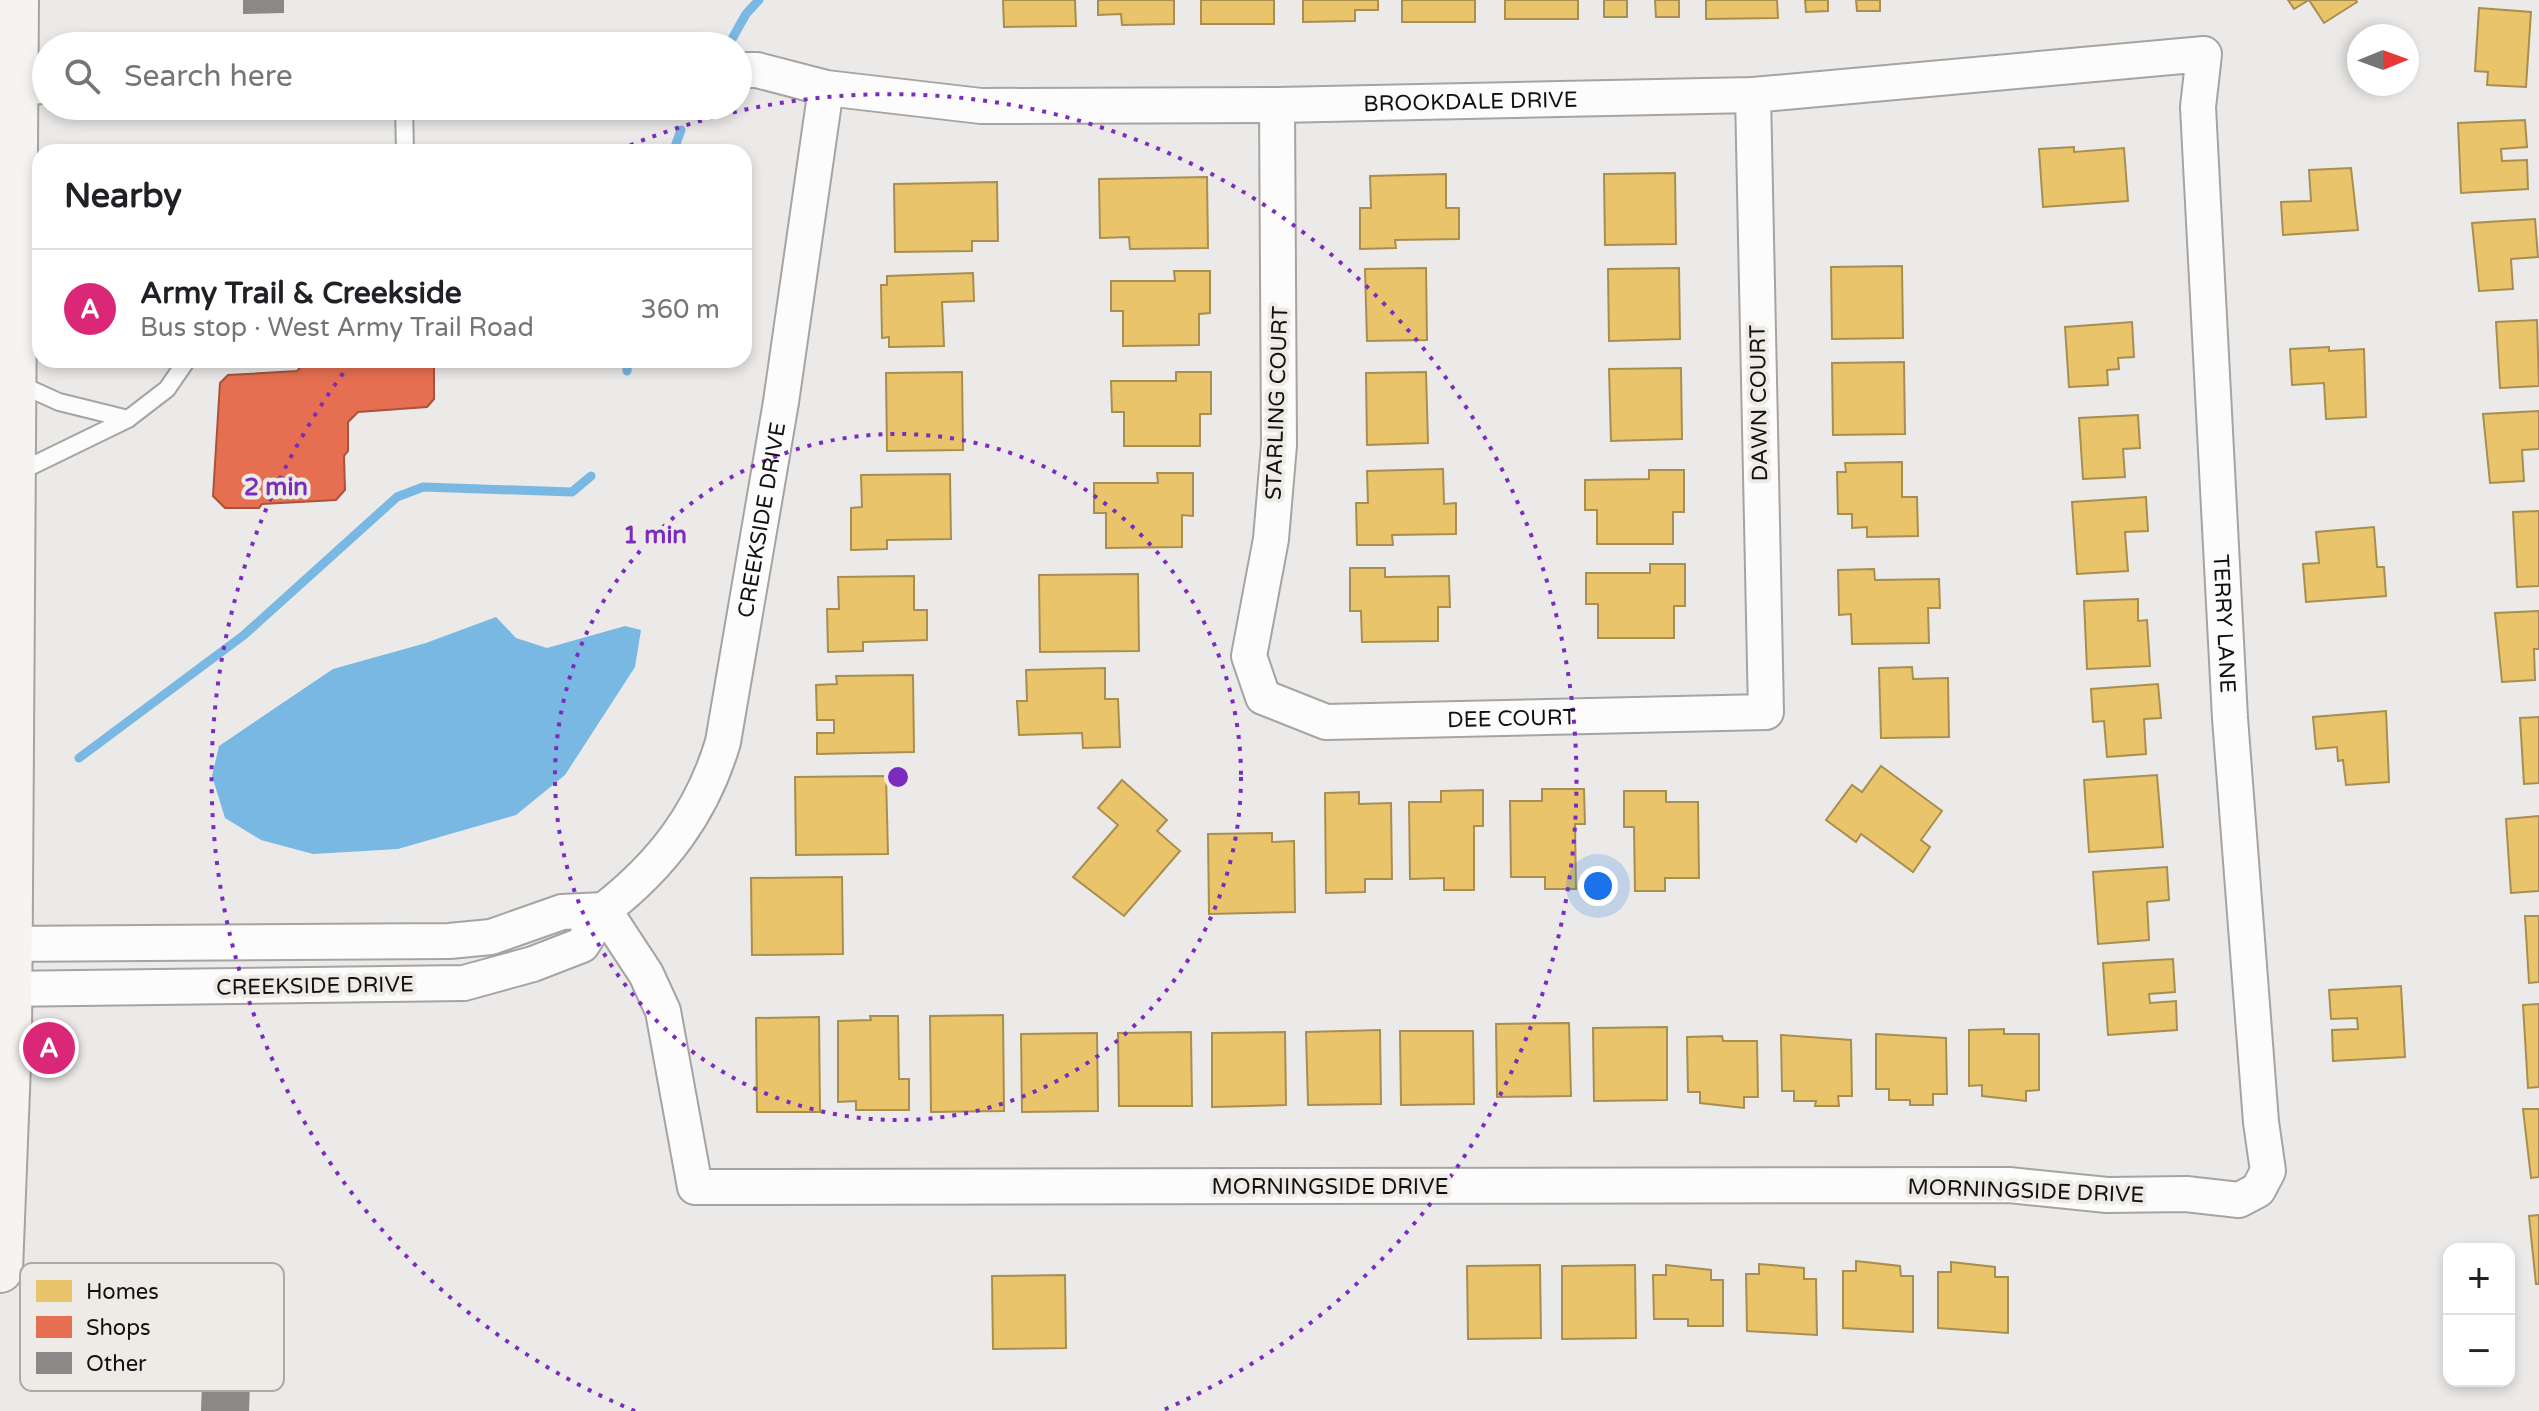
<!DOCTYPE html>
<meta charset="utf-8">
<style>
body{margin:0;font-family:"Varela Round",sans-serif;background:#f2f2f2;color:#202124}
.controls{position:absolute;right:24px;bottom:24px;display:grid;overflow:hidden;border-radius:16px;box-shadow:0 4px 12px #0003}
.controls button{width:72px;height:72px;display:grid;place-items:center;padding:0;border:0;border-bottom:2px solid #e0e0e0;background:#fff;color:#202124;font:40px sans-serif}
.compass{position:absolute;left:2347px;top:24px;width:72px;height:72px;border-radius:50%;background:#fff;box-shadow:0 4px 12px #0003;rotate:89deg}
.you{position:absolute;left:1598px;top:886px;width:28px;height:28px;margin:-20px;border:6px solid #fff;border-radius:50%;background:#1a73e8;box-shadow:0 0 0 12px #1a73e833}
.badge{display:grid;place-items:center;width:52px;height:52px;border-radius:50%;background:#db2777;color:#fff;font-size:26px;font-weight:700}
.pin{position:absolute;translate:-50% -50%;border:4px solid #fff;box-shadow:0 2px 8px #0006}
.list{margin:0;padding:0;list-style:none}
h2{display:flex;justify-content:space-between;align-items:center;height:104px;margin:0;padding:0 32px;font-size:34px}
h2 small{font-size:26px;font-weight:400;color:#757577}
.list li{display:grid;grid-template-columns:52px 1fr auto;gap:24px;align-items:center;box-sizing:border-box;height:120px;padding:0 32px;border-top:2px solid #e0e0e0}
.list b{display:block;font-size:30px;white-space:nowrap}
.list p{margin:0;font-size:26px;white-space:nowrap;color:#757577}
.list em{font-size:26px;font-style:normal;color:#757577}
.icon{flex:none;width:44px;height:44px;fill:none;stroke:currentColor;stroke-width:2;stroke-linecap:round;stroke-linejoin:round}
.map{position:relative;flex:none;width:2539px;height:1411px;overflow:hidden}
.search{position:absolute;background:#fff;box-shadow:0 4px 12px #0003;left:32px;top:32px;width:720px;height:88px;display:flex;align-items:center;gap:20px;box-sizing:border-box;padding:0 28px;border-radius:44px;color:#757577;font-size:30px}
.panel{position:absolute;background:#fff;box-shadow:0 4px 12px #0003;left:32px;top:144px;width:720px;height:224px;border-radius:24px}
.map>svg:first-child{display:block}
.water{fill:#78b8e2}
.homes{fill:#e9c46a;stroke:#a88e4f;stroke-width:2}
.shops{fill:#e76f51;stroke:#a7533d;stroke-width:2}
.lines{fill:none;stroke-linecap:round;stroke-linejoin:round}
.stream{stroke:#78b8e2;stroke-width:9}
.building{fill:#8b8987}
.lane-casing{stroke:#a6a4a2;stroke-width:20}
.street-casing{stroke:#a6a4a2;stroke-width:38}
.secondary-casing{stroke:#a6a4a2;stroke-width:48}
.lane{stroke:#fcfcfc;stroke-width:16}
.street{stroke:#fcfcfc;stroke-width:34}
.secondary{stroke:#f6f4f1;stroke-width:44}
.ring{fill:none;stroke:#7b2cbf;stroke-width:4;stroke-dasharray:4 8}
.labels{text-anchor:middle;stroke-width:8;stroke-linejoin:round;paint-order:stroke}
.street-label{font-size:22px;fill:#12110f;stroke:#eeebe6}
.key{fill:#eeebe6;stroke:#acaaa6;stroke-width:2}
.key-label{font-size:22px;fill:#12110f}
.centre{fill:#7b2cbf;stroke:#eeebe6;stroke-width:4}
.ring-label{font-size:24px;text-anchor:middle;font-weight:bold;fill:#7b2cbf;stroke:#eeebe6;stroke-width:8;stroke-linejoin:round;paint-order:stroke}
</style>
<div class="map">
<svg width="2539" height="1411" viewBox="0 0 2539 1411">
<rect width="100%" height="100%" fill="#eceae8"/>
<path class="water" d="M496 617 516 638 547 648 625 626 641 630 635 667 565 775 516 815 398 849 313 854 261 840 225 818 212 776 219 746 333 669 426 643Z"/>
<g class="homes">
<path d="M1003 0H1075L1076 26 1004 27Z"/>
<path d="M1098 0H1174V24L1122 25 1121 14 1098 15Z"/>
<rect x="1201" y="0" width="73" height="24"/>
<path d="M1303 0H1378V10H1355V21L1303 22Z"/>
<rect x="1402" y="0" width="73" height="22"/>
<rect x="1505" y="0" width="73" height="19"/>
<rect x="1604" y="0" width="23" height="17"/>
<path d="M1655 0H1679V17H1656Z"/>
<path d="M1706 0H1777L1778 18 1706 19Z"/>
<path d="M1805 0H1828V11L1806 12Z"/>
<path d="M1856 0H1880V11H1857Z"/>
<path d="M2288 0H2356L2357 2 2324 23 2309 0 2294 9Z"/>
<path d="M2479 8 2531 12 2526 87 2487 85 2488 72 2475 71Z"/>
<path d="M2525 120 2527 147 2501 149 2502 161 2527 160 2528 189 2461 193 2458 123Z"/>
<path d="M2074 147V152L2124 148 2128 201 2043 207 2039 149Z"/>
<path d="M2351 168 2358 230 2283 235 2281 202 2311 201 2309 170Z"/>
<path d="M1675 173 1676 244 1605 245 1604 174Z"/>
<path d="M1446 174V208H1459V239L1395 240 1396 248 1360 249V208H1371L1370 176Z"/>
<path d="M1207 177 1208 248 1130 249 1129 237 1100 238 1099 179Z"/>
<path d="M997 182 998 241H972V251L895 252 894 184Z"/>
<path d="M2535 219 2538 257 2511 259 2513 289 2479 291 2472 223Z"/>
<path d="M1902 266 1903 338 1832 339 1831 267Z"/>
<path d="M1426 268 1427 340 1367 341 1365 269Z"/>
<path d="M1679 268 1680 339 1609 341 1608 269Z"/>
<path d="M1174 271H1210V313L1199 314V345L1123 346V311H1111V281H1175Z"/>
<path d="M973 273 974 301 942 302 944 346 889 347V337L882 338 881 285H887V276Z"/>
<path d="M2537 320 2539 386 2500 388 2496 322Z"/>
<path d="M2132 322 2134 357 2118 358 2119 369 2107 370 2108 385 2069 387 2065 327Z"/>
<path d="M2329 347V351L2364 349 2366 417 2326 419 2324 383 2292 385 2290 349Z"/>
<path d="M1904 362 1905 434 1833 435 1832 363Z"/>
<path d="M1681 368 1682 439 1611 441 1609 369Z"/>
<path d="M962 372 963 450 887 451 886 373Z"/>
<path d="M1176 372H1211V414H1200V446H1124V412H1112L1111 381H1176Z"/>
<path d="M1426 372 1428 443 1367 445 1366 373Z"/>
<path d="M2539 411V449L2522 450 2524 481 2490 483 2483 414Z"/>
<path d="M2138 415 2140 448 2123 449 2125 477 2083 479 2079 418Z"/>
<path d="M1902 462V497H1917L1918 536 1867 537V527L1852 528V514H1838L1837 472H1846L1845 463Z"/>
<path d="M1443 469 1444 504 1456 503V534L1392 535 1393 545H1357L1356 503H1368L1367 471Z"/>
<path d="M1649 470H1684V512H1673V544H1597V510H1585V480L1649 479Z"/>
<path d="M1157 473H1193V516L1182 515V547L1106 548V513H1094V483H1158Z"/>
<path d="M950 474 951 539 887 540V549L851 550V508L862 507 861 475Z"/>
<path d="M2146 497 2148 531 2125 532 2128 571 2077 574 2072 502Z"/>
<path d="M2539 511V586L2517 587 2513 512Z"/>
<path d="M2374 527 2377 567H2384L2386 596 2306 602 2303 564 2319 563 2316 532Z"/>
<path d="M1650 564H1685V606H1674V638H1598V604H1586V573H1650Z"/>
<path d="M1350 568H1385V577L1449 576 1450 607H1438V641L1362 642 1361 611H1350Z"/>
<path d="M1874 569 1875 580 1939 579 1940 608H1928L1929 643 1852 644 1851 614 1839 615 1838 570Z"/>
<path d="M1138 574 1139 651 1040 652 1039 575Z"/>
<path d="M914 576V610H927V640L863 642V651L828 652 827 609H839L838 577Z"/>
<path d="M2138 599V621L2147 620 2150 666 2087 669 2084 601Z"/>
<path d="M2539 611V649H2534L2535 680 2502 682 2495 613Z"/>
<path d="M1912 667 1913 679 1948 678 1949 737 1881 738 1879 668Z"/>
<path d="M1105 668V699H1118L1120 747 1083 748 1082 733 1019 735 1017 701H1027L1026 670Z"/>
<path d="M913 675 914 752 817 754V733H834V720H817L816 685 837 684 836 676Z"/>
<path d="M2158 684 2161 718 2144 719 2146 754 2107 757 2104 721 2093 722 2091 689Z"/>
<path d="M2386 711 2389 782 2346 785 2343 760 2338 761 2337 747 2316 749 2313 717Z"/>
<path d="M2539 717V783L2524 784 2520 718Z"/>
<path d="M1881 766 1942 811 1921 840 1930 847 1913 872 1861 834 1856 842 1826 820 1852 785 1862 792Z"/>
<path d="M2157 775 2163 847 2089 852 2084 780Z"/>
<path d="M886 776 888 854 796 855 795 777Z"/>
<path d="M1122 780 1167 820 1157 831 1180 851 1124 916 1073 877 1118 825 1098 808Z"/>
<path d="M1542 789H1584L1585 824H1575L1576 889H1545V877H1511L1510 801H1542Z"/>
<path d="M1483 790V826H1474V890H1444V878L1410 879 1409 802H1441V791Z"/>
<path d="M1624 791H1666V802H1698L1699 878H1665V891H1635L1634 827H1624Z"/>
<path d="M1359 792V804L1391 803 1392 879H1365V892L1326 893 1325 793Z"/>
<path d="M2539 816V891L2511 893 2506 819Z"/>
<path d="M1272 833V842L1294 841 1295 912 1209 914 1208 834Z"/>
<path d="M2167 867 2169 900 2147 902 2149 940 2098 944 2093 872Z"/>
<path d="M842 877 843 954 752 955 751 878Z"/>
<path d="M2525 916H2539V982L2529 983Z"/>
<path d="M2173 959 2175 992 2149 994 2150 1003 2176 1001 2177 1030 2108 1035 2103 963Z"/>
<path d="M2401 986 2405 1057 2333 1061 2332 1030 2358 1029 2357 1018 2331 1019 2329 990Z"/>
<path d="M2539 1004V1087L2528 1088 2523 1005Z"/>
<path d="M1003 1015 1004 1111 931 1112 930 1016Z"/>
<path d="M870 1016H898L899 1079H909V1110H856V1101L838 1102V1021L871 1020Z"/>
<path d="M819 1017 820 1112H757L756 1018Z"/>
<path d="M1569 1023 1571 1096 1497 1097 1496 1024Z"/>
<path d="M1667 1027V1100L1594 1101 1593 1028Z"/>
<path d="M2004 1029V1034H2039V1090L2026 1091V1101L1982 1096V1085L1969 1086V1030Z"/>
<path d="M1380 1030 1381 1104 1308 1105 1306 1032Z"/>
<path d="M1400 1031H1473L1474 1104 1401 1105Z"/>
<path d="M1191 1032 1192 1106H1119L1118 1033Z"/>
<path d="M1285 1032 1286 1105 1212 1107V1033Z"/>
<path d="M1097 1033 1098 1111 1022 1112 1021 1034Z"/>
<path d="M1876 1034 1946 1038 1947 1094H1933V1105H1910V1100H1889V1089H1876Z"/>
<path d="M1781 1035 1851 1040 1852 1096H1838L1839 1106H1815L1816 1101H1794V1091H1782Z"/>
<path d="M1722 1036 1723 1041H1757L1758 1097H1744V1108L1700 1103V1092H1688L1687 1037Z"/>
<path d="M2523 1109H2539V1177L2531 1178Z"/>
<path d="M2539 1215V1284H2536L2529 1216Z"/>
<path d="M1856 1261 1900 1266 1901 1276H1913V1332L1843 1328V1271H1856Z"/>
<path d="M1951 1262 1995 1267V1277H2008V1333L1938 1328V1272H1951Z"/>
<path d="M1759 1264 1804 1268V1279H1816L1817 1335 1747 1331 1746 1274H1759Z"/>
<path d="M1540 1265 1541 1338 1468 1339 1467 1266Z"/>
<path d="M1635 1265 1636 1338 1562 1339V1266Z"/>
<path d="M1666 1265 1711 1270V1280H1723V1326H1688V1319H1654L1653 1275H1666Z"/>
<path d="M1065 1275 1066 1348 993 1349 992 1276Z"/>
</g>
<path class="shops" d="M440 360 434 365V399L427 407 358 412 348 422V451L344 456 345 490 336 500 262 504 259 508H225L213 496 220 383 228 375 297 371 307 360Z"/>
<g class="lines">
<g class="stream">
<path d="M728 46 746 14 759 0"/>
<path d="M673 152 681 130"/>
<path d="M627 371 628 360"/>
<path d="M79 758 244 635 397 497 423 487 572 492 591 476"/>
</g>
</g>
<g class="building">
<path d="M243 0H284V13L243 14Z"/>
<path d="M203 1355H251L249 1411H201Z"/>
</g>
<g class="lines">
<defs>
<g id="lane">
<path d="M404 106 405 152"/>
<path d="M17 383 59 402 128 419 17 473"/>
<path d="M128 419 167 389 187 360"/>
</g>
<g id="street">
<path id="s1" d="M738 70H757L826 88 981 106 1277 105 1753 95 2204 54 2198 107 2230 718 2261 1122 2268 1171 2258 1190 2239 1200 2186 1194 2107 1195 2009 1185 695 1187 663 1011 646 974 604 910C662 865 702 813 723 742L781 402 826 88"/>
<path d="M15 87 46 86"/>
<path id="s2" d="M1277 105 1279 445 1271 539 1249 656 1263 697 1326 722 1766 712 1753 95"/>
<path d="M0 944 449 941 491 937 562 912 604 910 582 945 533 964 464 983 0 989"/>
</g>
<path id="secondary" d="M0 1270 9 1039 16 0"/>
</defs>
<use href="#lane" class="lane-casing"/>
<use href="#street" class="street-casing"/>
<use href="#secondary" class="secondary-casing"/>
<use href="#lane" class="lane"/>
<use href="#street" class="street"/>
<use href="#secondary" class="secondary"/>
</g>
<g class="ring">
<circle cx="898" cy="777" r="343"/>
<path d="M635 1411A686 686 0 0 1 350 364M619 150A686 686 0 1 1 1161 1411"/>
</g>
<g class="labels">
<g class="street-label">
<text dy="8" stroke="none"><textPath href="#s1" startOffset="736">BROOKDALE DRIVE</textPath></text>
<text transform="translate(1276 403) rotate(-88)" y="8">STARLING COURT</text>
<text transform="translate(1758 403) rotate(-91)" y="8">DAWN COURT</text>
<text dy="8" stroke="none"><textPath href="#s1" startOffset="4910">CREEKSIDE DRIVE</textPath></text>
<text dy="8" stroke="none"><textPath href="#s1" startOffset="2042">TERRY LANE</textPath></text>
<text dy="8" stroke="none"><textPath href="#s2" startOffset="850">DEE COURT</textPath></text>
<text transform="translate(315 985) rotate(-1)" y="8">CREEKSIDE DRIVE</text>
<text x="1330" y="1194">MORNINGSIDE DRIVE</text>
<text transform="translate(2026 1190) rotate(2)" y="8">MORNINGSIDE DRIVE</text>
</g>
</g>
<rect x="20" y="1263" width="264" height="128" rx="12" class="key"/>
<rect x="36" y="1280" width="36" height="22" fill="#e9c46a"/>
<rect x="36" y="1316" width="36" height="22" fill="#e76f51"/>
<rect x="36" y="1352" width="36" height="22" fill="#8b8987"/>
<g class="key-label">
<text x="86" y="1299">Homes</text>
<text x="86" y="1335">Shops</text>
<text x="86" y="1371">Other</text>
</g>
<circle cx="898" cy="777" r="12" class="centre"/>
<g class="ring-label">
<text x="276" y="495">2 min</text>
<text x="655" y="543">1 min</text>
</g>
</svg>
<div class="controls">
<button>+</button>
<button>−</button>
</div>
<svg class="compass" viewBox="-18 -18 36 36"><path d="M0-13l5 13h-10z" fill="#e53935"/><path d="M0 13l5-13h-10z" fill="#757577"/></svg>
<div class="you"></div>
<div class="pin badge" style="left:49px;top:1048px">A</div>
<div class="search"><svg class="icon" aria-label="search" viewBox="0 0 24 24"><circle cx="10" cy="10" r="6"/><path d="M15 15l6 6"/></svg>Search here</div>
<section class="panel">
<h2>Nearby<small></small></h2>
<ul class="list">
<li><span class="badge">A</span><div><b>Army Trail &amp; Creekside</b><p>Bus stop · West Army Trail Road</p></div><em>360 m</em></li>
</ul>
</section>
</div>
